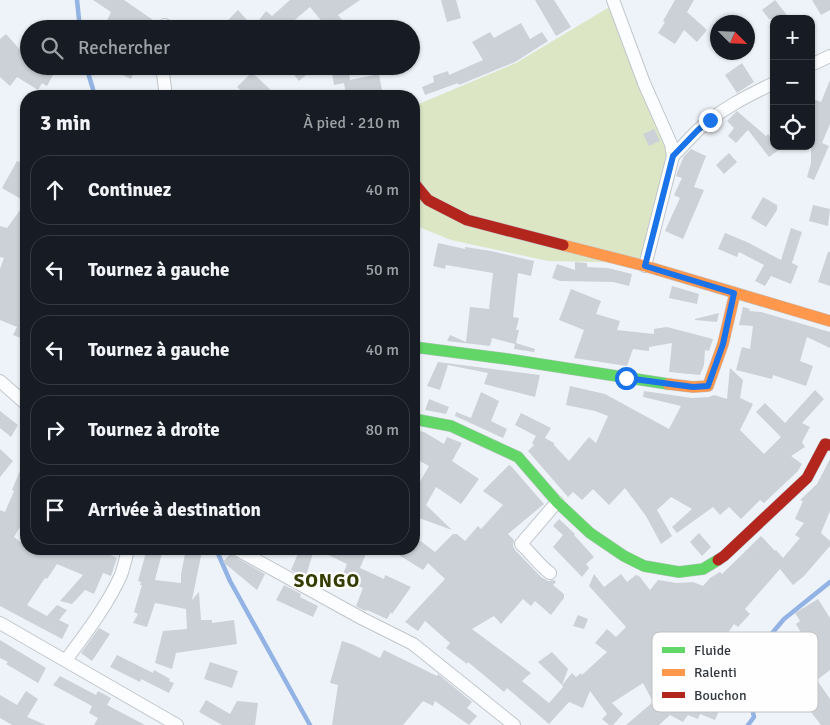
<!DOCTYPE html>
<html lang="fr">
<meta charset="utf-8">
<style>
body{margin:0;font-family:Signika,sans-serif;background:#20242c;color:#f1f3f6}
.controls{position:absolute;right:15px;top:15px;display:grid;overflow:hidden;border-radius:10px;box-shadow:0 1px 4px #0004}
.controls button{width:45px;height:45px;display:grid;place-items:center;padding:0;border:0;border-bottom:1px solid #363941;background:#171b24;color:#f1f3f6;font:25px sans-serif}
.compass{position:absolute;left:710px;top:15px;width:45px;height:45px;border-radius:50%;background:#171b24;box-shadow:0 1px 4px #0004;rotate:114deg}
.stop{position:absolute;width:15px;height:15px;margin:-11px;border:4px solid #1a73e8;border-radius:50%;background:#fff}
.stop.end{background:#1a73e8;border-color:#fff;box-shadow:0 1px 5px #0008}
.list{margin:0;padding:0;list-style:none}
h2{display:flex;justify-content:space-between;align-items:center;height:65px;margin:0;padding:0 20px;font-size:21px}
h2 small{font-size:16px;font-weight:400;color:#9ea1a6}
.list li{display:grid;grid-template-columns:32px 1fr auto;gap:15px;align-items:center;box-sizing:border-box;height:70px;margin:0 10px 10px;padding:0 10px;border:1px solid #363941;border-radius:20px}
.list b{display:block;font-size:19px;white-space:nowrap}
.list em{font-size:16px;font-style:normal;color:#9ea1a6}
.icon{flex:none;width:28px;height:28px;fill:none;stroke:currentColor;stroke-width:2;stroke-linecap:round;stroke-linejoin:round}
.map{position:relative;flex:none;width:830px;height:725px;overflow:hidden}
.search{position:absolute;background:#171b24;box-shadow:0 1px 4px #0004;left:20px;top:20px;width:400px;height:55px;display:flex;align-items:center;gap:12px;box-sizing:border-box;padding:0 18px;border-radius:28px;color:#9ea1a6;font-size:19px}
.panel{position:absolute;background:#171b24;box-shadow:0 1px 4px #0004;left:20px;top:90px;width:400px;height:465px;border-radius:20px}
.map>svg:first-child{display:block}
.green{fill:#dce6c5}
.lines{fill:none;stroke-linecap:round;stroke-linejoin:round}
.stream{stroke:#92b3e3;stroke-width:4.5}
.building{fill:#ccd1d7;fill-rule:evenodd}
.street-casing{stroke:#c1c6cc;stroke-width:14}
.fast-casing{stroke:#c1c6cc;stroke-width:12}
.slow-casing{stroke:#c1c6cc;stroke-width:12}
.jam-casing{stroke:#c1c6cc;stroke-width:12}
.street{stroke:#fcfdfe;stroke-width:12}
.fast{stroke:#63d668;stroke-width:11}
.slow{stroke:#ff974d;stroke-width:11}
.jam{stroke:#b3261e;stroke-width:11}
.route{stroke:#1a73e8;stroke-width:6}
.labels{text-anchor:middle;stroke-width:4.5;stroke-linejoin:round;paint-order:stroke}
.district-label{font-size:19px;font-weight:bold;letter-spacing:1px;fill:#343c00;stroke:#fefefe}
.key{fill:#fefefe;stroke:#c1c2c4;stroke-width:1}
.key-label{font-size:14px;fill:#32363e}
</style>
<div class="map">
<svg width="830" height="725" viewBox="0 0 830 725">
<rect width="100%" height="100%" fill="#eef3f9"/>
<path class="green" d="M611 6 669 153 643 263 548 261 451 240 414 225V106L516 63Z"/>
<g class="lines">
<g class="stream">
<path d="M77 0 80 29"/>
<path d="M86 66 95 96"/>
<path d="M216 549 230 581 310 725"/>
<path d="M748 725 754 717 743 668 784 619 830 582"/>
</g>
</g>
<g class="building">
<path d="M93 0H124L153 20 147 29H103L111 12Z"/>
<path d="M290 0H360L338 15 342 20 338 24 341 29H328L310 7 284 29H252L266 11 272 16Z"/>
<path d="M441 0H456L461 18 447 22Z"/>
<path d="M535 0H554L571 27 556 36Z"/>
<path d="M675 0H694L687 12 707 30 697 42 684 30 675 44 658 33 665 22 663 21Z"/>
<path d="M775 0 790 19H769L762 10Z"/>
<path d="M812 0H830V10L821 15Z"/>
<path d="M238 10 247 20 238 29H219Z"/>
<path d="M521 23 530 39 542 32 548 41 515 62 459 85 458 83 425 95 422 87 434 82 433 76 448 71 449 75 483 60 472 42 490 32 494 38Z"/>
<path d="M6 34 22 52 29 43V66H58L47 86 42 83 38 90 17 77 10 86 0 77V39Z"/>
<path d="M742 63 754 82 737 93 725 75Z"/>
<path d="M104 66H137L131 79Z"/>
<path d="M287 66H316L299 81Z"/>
<path d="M349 70 350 80 379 74 383 96H358L357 93 346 95 344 83 334 85 332 73Z"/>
<path d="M251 73 257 77 277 96H247L237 87Z"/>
<path d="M830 80V124L822 143 829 146 814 180 807 177 811 163V98L821 102Z"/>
<path d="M737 111 766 136 768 134 774 141V146H778L780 149 769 157 748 130 736 143 728 136 734 128 727 121Z"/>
<path d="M654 129 660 141 649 146 643 134Z"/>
<path d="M691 149 706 156 694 187 704 190 683 239 665 231 680 198 674 195 682 178 676 176 678 170 684 156Z"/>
<path d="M729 153 737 162 724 174 716 165Z"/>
<path d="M17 161 26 165V340L13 335 17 327 0 320V269L4 258 0 257V226L7 228 26 202 2 188Z"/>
<path d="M763 197 777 205V210L766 227 751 218Z"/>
<path d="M813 205 830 209 828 226 809 221Z"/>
<path d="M791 228 802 232 792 263 798 266 791 284 771 276 765 286 755 281 764 265 739 252 737 257 718 249 725 233 747 242 781 260Z"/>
<path d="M438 243 465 249V247L491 251 534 261 531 276 518 273 513 317 519 318 516 330H519L516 343 535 349 534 352 514 349 515 344 492 338 490 346 447 341 450 335 466 342 470 307 489 309 493 273 446 265 445 269 433 266Z"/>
<path d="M828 252H830V286L818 282Z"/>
<path d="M575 262 587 263V267L608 268 632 274 629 286 613 282 560 281 552 278 557 264 575 270Z"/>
<path d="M672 286 699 294 697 304 669 298Z"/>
<path d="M571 289 601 301 596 314 620 321 617 330 654 334V329L667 327 713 339 709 351 705 350 704 365 700 375 669 372 672 343 649 347V351L633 349 627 366 574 358 584 330 559 320Z"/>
<path d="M743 307 750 309 749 311 761 312 830 332V348L807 337 800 361 813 366 806 386 773 375 772 379 736 370 742 347 750 349 753 326 739 325Z"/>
<path d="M719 313 717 322 695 320V319Z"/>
<path d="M438 362 540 375 535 397 484 384 488 373 448 365 440 390 427 386Z"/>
<path d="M730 368 743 380 740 398 753 404 740 430 764 454 781 437 756 412 765 403 785 423 815 390 824 399 802 423 810 427 802 442 805 447 791 456 802 464 798 471 764 503 760 500 741 519 729 507 720 515 713 507 677 533 672 527 692 509 671 497 657 510 672 536 661 544 646 516 625 488 609 505 593 489 582 500 573 492 568 497 528 451 534 445 532 443 536 436 515 425 521 413 551 428 545 438 554 443V445L569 461 589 437 596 443 608 416 595 411 566 405 570 386 605 394 669 429 681 406 643 397 644 391 692 398 709 397 714 395 727 399Z"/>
<path d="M481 392 499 401 491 421 507 429 503 438 455 416 456 412 471 418Z"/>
<path d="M429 399 449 407 446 414 425 410Z"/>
<path d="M0 411 18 425 11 437 0 428Z"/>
<path d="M414 430 424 432 444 444 447 437 462 443 452 461 479 479 461 504 436 487 426 505 452 530 419 518 414 525V509L418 497 414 495V492L429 466 414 458Z"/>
<path d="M0 449 13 461 0 477Z"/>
<path d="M26 456V517L14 537 26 546V549H96L117 558 111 576 103 573 94 594 85 590 72 604 60 601 83 575 57 564 47 579 45 578 27 605 47 616 57 605 67 610 59 620 69 625 62 639 0 606V510L5 512 14 491 12 490Z"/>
<path d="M830 459V511L821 533 830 541V546L804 576 793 585 780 569 745 609 750 614 738 627 734 624 709 661 746 678 743 686 725 680 722 688 735 695 727 710 721 706 715 720 700 714 698 719 688 715 683 722 670 715 659 725H626L653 702 643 683 612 703 623 714 613 725H609L602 719 607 714 590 691 583 708 569 702 549 724 507 688 504 692 468 662 467 664 446 648 450 643 425 621 418 631 405 622 445 579 428 563 423 570 389 549H414V536L435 552 453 534H457L465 541 478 526 481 529 503 505 483 491 509 465 511 466 544 504 508 534 514 540 513 546 515 550 541 577 548 581 554 580 556 582 553 585 564 594V598L551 615 535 601 531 606 523 599 501 624 494 616 472 629 531 673 522 681 549 703 563 687 562 685 572 673 576 677 581 673 582 675 607 652 595 643 607 629 616 637 626 627 589 586 594 574 604 587 621 574 627 582 636 575 639 576 650 590 658 580 677 583 693 582 703 586 710 578 720 572 722 574 761 536 775 551 776 550 783 558 800 538 795 535 804 523 795 519 803 501 800 500 817 484ZM679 660 714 676 701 706 665 677Z"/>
<path d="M559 519 575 534 574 535 594 557 586 564 589 568 582 577 553 547 563 535 553 526Z"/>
<path d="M699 533 711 547 702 556 690 542Z"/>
<path d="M147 549 162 553 155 580 181 583V574L186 549 202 551 192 600 199 592 201 620H212V623L234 620 237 644 176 653 172 669 155 663 163 631 187 629 186 609 155 603 147 627 133 623 138 614 134 612 142 585H140L141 582 138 581Z"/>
<path d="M300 549 313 553 306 576 308 577 307 579 291 570Z"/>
<path d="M316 549H340L351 555 354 549H368L360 568 384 579 385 575 411 587 392 614 391 612 387 619 367 610 366 611 363 610 356 606 363 588 341 579 347 564Z"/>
<path d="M230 554 265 574 257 590 223 562Z"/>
<path d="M284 585 301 594 300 597 318 606 313 617 276 600Z"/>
<path d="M818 599 830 618V670L817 680 830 699V725H821L786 680 768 690 761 675 760 659 787 658 807 643 796 624 800 621 795 613Z"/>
<path d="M578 615 588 619 584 629 573 626Z"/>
<path d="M99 628 110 634 92 661 81 653Z"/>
<path d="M0 640 46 668 38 683 6 664 8 662 0 658Z"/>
<path d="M342 641 354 645 380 658 384 650 437 676 438 674 472 702 467 708 477 716 469 725 435 701 433 706 423 701 403 725H332L338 685 330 683Z"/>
<path d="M552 652 568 669 562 685 538 662Z"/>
<path d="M117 655 153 673 154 670 170 679 169 681 174 683 169 693 141 679 140 682 110 667Z"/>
<path d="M210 662 238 671 232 688 204 679Z"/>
<path d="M60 676 96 695 98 691 111 698 107 705 145 725H94L98 718 89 713 92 706 53 685Z"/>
<path d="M26 691 38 699 27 717 46 725H12L0 718V695L17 705Z"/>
<path d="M206 700 230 714 237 701 258 703 255 725H222L199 712Z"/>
</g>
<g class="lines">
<defs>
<g id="street">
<path d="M613 0 644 83 671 144 673 156 645 266"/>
<path d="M164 29 165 25"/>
<path d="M811 65 830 56"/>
<path d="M162 66 166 96"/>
<path d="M673 156C681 148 689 139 697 131 719 110 747 96 774 83"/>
<path d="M0 381 26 404"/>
<path d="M236 549 363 619 413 644 514 725"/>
<path d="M550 573C540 566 531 553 521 544L557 502"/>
<path d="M0 623 177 725"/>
<path d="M66 660C86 633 107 606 121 575 124 567 126 557 128 549"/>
</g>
<g id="fast">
<path d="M414 347 507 359 668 384"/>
<path d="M414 419 451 426 518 457 557 502 590 533 624 556 644 566 679 572 703 569 718 560"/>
</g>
<g id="slow">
<path d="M563 245 645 266 830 321"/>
<path d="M668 384 693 387 708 386 723 344 735 293"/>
</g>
<g id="jam">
<path d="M414 183 428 200 467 220 563 245"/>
<path d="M718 560 724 556 807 478 825 444 830 445"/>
</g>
</defs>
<use href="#street" class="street-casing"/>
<use href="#fast" class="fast-casing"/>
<use href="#slow" class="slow-casing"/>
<use href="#jam" class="jam-casing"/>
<use href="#street" class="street"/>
<use href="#fast" class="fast"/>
<use href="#slow" class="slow"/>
<use href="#jam" class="jam"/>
</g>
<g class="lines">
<path class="route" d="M626 378 693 387 708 386 723 344 734 293 645 266 673 156 698 130 710 120"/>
</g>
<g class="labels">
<g class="district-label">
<text x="327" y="587">SONGO</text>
</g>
</g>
<rect x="652" y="632" width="166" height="80" rx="8" class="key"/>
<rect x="662" y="647" width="23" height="6" fill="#63d668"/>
<rect x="662" y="669" width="23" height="7" fill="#ff974d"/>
<rect x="662" y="692" width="23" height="6" fill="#b3261e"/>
<g class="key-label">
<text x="694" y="655">Fluide</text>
<text x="694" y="677">Ralenti</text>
<text x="694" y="700">Bouchon</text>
</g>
</svg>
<div class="controls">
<button>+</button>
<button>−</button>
<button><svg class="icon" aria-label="locate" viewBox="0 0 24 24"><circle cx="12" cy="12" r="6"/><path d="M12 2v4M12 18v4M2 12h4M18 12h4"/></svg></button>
</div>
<svg class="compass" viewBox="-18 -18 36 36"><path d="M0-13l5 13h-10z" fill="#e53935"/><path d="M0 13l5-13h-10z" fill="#9ea1a6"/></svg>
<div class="stop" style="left:626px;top:378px"></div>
<div class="stop end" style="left:710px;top:120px"></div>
<div class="search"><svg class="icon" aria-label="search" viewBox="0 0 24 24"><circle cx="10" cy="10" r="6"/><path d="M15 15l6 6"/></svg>Rechercher</div>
<section class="panel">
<h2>3 min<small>À pied · 210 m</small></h2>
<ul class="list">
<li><svg class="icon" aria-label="ahead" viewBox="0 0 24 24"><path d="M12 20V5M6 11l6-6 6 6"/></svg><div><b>Continuez</b></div><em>40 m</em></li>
<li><svg class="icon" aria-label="left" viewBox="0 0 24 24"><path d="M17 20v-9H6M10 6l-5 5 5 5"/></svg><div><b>Tournez à gauche</b></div><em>50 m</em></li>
<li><svg class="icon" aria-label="left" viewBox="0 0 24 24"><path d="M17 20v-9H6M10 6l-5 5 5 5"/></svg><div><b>Tournez à gauche</b></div><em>40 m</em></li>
<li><svg class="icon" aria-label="right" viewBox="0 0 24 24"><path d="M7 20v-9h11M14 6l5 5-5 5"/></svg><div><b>Tournez à droite</b></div><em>80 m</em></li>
<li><svg class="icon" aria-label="arrive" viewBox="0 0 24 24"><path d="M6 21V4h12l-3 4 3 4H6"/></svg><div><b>Arrivée à destination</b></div></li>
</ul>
</section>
</div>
